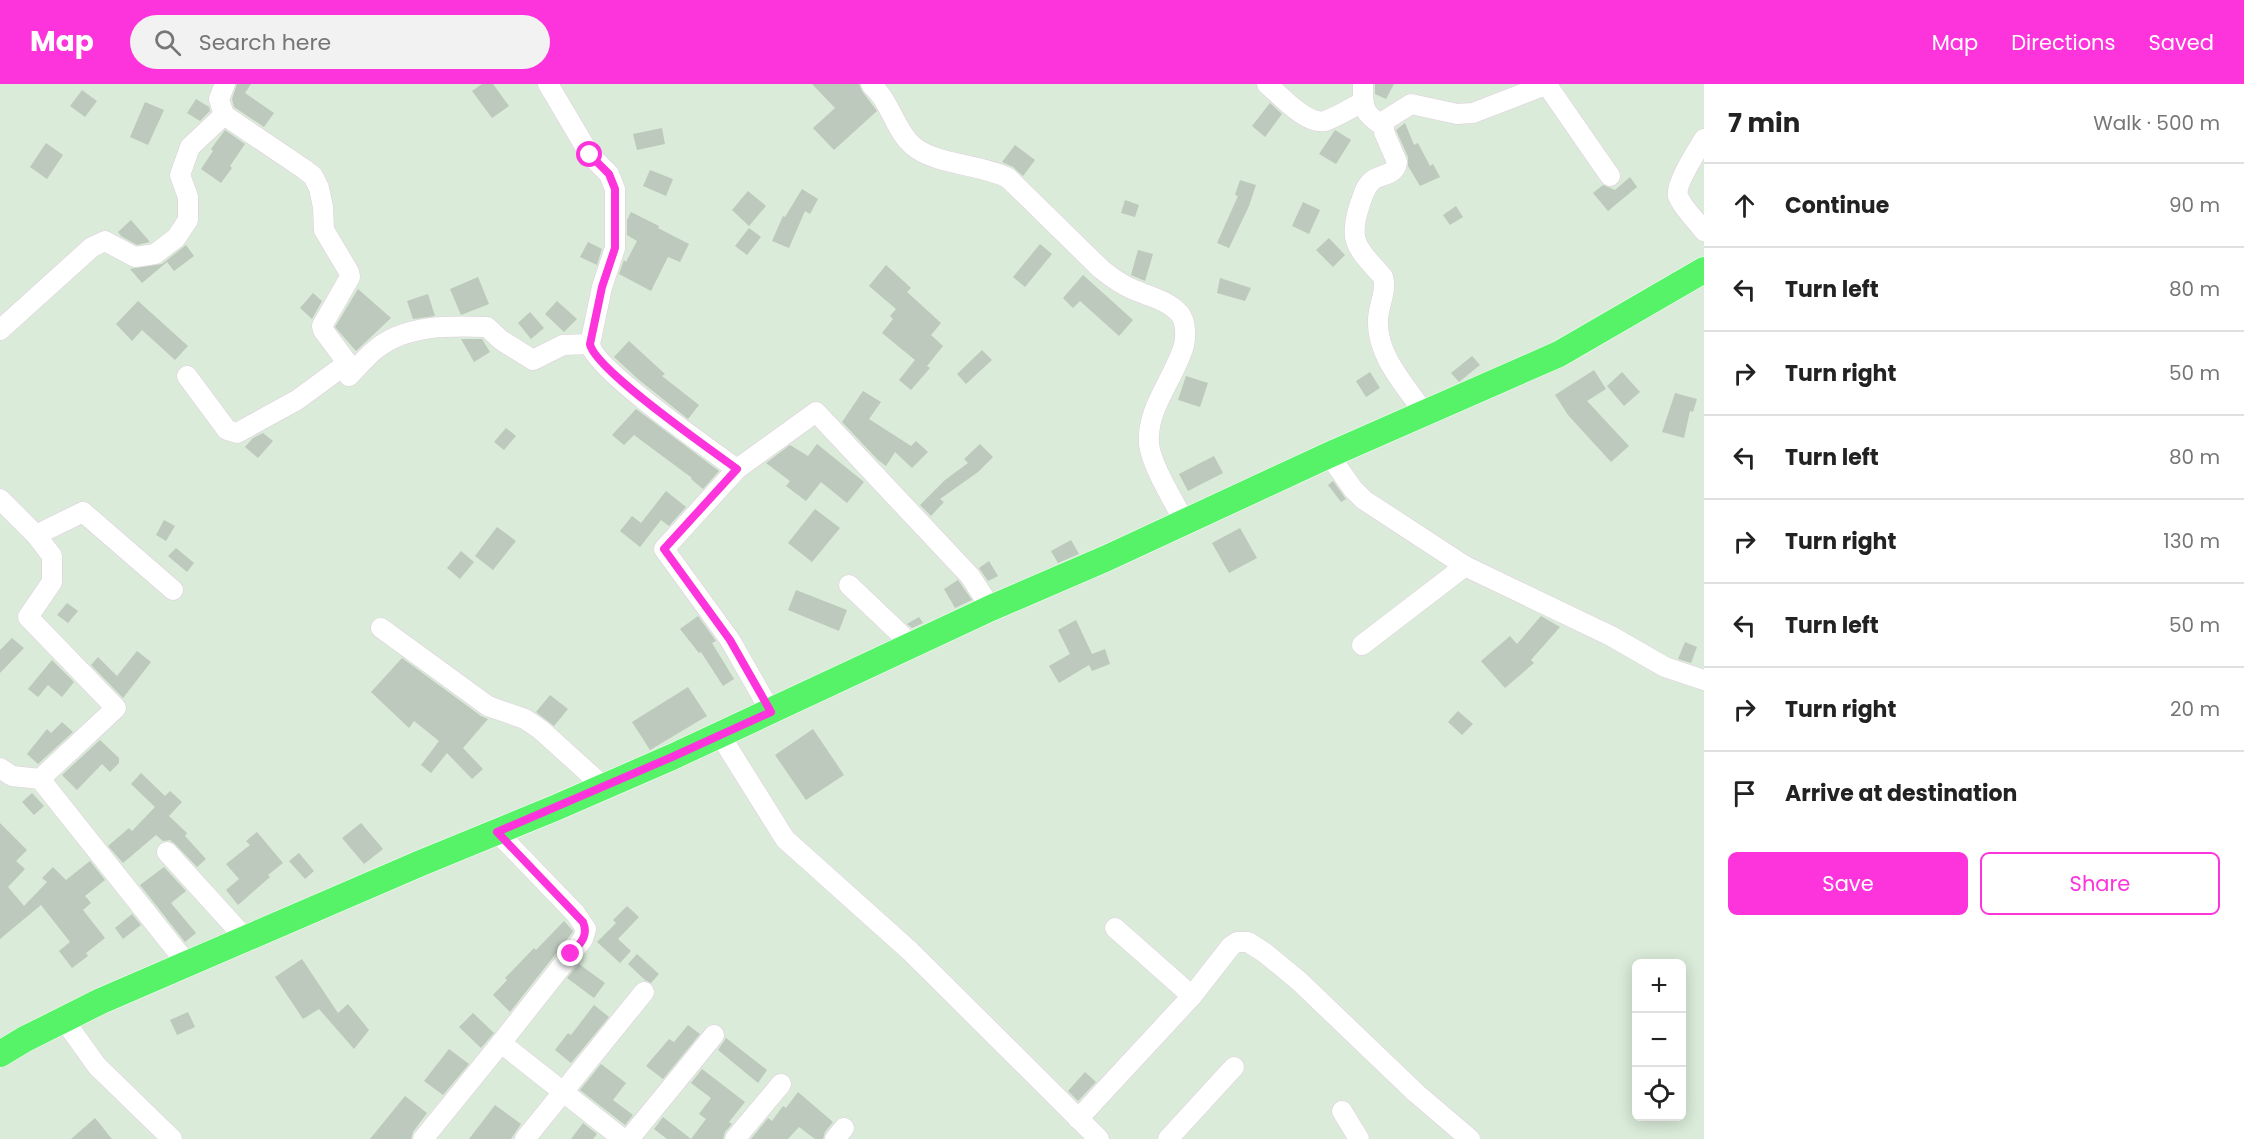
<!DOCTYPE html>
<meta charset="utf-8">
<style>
body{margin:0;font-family:Poppins,sans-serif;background:#f2f2f2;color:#222}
.controls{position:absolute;right:18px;bottom:18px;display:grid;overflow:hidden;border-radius:9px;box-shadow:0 3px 15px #0003}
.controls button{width:54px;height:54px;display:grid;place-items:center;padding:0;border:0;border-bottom:2px solid #e0e0e0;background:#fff;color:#222;font:30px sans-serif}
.stop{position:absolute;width:18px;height:18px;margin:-14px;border:4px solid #fd33dc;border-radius:50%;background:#fff}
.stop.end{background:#fd33dc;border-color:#fff;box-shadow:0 2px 6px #0008}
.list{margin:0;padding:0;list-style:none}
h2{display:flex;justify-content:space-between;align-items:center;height:78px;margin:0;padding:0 24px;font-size:26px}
h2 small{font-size:20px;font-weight:400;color:#767676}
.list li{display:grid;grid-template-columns:39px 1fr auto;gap:18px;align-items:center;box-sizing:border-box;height:84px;padding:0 24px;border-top:2px solid #e0e0e0}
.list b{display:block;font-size:22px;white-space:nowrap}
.list em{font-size:20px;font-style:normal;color:#767676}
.actions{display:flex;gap:12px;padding:18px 24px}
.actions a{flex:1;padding:14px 0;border:2px solid #fd33dc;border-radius:9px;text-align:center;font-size:21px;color:#fd33dc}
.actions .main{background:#fd33dc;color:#fff}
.icon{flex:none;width:33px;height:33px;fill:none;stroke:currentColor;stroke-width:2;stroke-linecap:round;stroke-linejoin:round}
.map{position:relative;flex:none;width:1704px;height:1055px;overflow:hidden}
header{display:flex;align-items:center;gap:36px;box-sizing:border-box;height:84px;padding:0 30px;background:#fd33dc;color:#fff}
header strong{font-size:28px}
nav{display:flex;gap:33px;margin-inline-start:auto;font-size:21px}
.search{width:420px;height:54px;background:#f2f2f2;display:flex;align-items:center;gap:15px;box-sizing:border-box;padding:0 21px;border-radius:33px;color:#767676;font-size:22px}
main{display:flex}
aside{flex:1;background:#fff}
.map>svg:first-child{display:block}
.building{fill:#bcc9bc}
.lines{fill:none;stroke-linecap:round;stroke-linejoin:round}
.minor-casing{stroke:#e1cede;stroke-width:21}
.major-casing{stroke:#fff;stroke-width:27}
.minor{stroke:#fff;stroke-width:20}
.major{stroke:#56f368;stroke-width:26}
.route{stroke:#fd33dc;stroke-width:8}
</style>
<header>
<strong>Map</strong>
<div class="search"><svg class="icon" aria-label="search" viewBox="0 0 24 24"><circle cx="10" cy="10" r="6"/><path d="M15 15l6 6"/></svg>Search here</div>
<nav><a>Map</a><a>Directions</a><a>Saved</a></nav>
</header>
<main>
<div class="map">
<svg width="1704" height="1055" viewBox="0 0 1704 1055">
<rect width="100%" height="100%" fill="#daebd9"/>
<g class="building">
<path d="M237 0H251L245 9 274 29 264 43 234 23 232 15Z"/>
<path d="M482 0H493L509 22 492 34 472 7Z"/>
<path d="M812 0H859L862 7 877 27 834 66 813 44 835 24Z"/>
<path d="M1375 0H1394L1386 15 1375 10Z"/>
<path d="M82 6 97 17 85 33 70 22Z"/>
<path d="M196 15 209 23 210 27 200 37 187 29Z"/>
<path d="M145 18 164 26 148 61 130 53Z"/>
<path d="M1270 19 1282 30 1265 53 1252 42Z"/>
<path d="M1405 39 1414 61 1418 59 1430 82 1433 80 1440 93 1420 102 1408 82V73L1396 46Z"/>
<path d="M662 44 665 60 637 66 633 50Z"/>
<path d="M225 46 245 60 230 82 232 84 221 99 201 85 213 67 211 65Z"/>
<path d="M1335 46 1351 56 1336 80 1319 70Z"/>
<path d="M46 59 63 71 47 95 30 83Z"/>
<path d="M1015 61 1035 76 1023 92 1013 83 1002 78Z"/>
<path d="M650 86 673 95 666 112 643 102Z"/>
<path d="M1630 93 1637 103 1608 127 1593 109 1603 101 1615 106Z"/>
<path d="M1240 96 1256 101 1249 122 1229 164 1217 159 1238 112 1235 111Z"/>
<path d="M802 105 818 115 810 130 805 127 789 164 772 157 783 132 785 133Z"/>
<path d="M748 107 766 122 749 142 732 126Z"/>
<path d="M1125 116 1139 121 1135 133 1121 129Z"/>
<path d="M1303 118 1320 126 1309 150 1292 142Z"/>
<path d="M1456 122 1463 133 1450 141 1443 131Z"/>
<path d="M631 128 659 142 658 144 689 160 680 178 668 173 651 207 619 190 624 176 626 178 637 157 627 151V136Z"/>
<path d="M131 136 150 158 137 161 121 152 118 148Z"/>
<path d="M749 144 761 153 747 171 735 162Z"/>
<path d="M1329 154 1345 171 1333 183 1316 166Z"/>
<path d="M588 158 602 165 597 181 580 173Z"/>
<path d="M1040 160 1052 170 1025 203 1013 193Z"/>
<path d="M186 161 194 172 174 187 167 178 142 199 130 185 162 180Z"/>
<path d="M1138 166 1153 170 1145 197 1131 191Z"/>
<path d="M886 181 911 204 907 208 941 239 931 251 943 262 927 282 930 284 911 306 899 296 915 276 882 249 893 235 890 232 896 225 869 202Z"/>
<path d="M1083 191 1133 236 1119 252 1080 217 1073 224 1063 214Z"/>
<path d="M478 193 489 220 461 231 450 205Z"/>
<path d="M1220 194 1251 204 1245 217 1217 209Z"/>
<path d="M358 205 391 234 356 267 335 243Z"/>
<path d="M313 209 322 217 312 235 300 224Z"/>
<path d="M428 210 435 232 413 235 407 217Z"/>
<path d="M138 217 188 262 175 276 142 246 132 257 116 240Z"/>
<path d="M557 217 577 235 564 248 545 230Z"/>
<path d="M530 228 544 244 531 255 518 239Z"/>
<path d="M461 255H482L490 268 474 278Z"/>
<path d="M629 257 665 290 662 292 699 321 688 335 639 296 614 273Z"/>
<path d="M982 266 992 276 966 300 957 290Z"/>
<path d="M1472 272 1480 281 1459 298 1451 289Z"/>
<path d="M1594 286 1606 305 1587 317 1629 362 1611 378 1568 331 1555 311Z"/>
<path d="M1370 288 1380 304 1366 313 1356 297Z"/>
<path d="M1622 288 1640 308 1624 322 1607 302Z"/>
<path d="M1186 292 1208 299 1200 323 1178 316Z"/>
<path d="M863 307 881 318 869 335 911 362 916 357 928 368 912 384 895 368 886 382 878 376 842 338Z"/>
<path d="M1675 309 1697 315 1693 328 1690 327 1684 354 1662 348Z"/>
<path d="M636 325 719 387 703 405 691 395 692 394 634 351 624 361 612 351Z"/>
<path d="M506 344 516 352 504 366 494 358Z"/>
<path d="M263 349 273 357 258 374 245 363 253 354Z"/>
<path d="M817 360 864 398 847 419 821 398 806 417 786 402 790 397 766 379 790 361 808 372Z"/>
<path d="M980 360 993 373 978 388 940 415 944 418 931 432 920 421 945 396 968 379 964 375Z"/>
<path d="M1214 372 1223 389 1188 407 1179 390Z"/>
<path d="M1333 397 1346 415 1341 418 1328 401Z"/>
<path d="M666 407 686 423 669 442 661 436 640 463 620 447 632 432 641 439Z"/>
<path d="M815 425 840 444 812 478 788 459Z"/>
<path d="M164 436 175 442 166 457 156 451Z"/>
<path d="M497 443 516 457 493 486 475 472Z"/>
<path d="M1240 444 1257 474 1229 489 1212 459Z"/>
<path d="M1071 456 1079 470 1058 479 1051 467Z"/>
<path d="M176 464 194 479 187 488 168 472Z"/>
<path d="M461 467 474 478 460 495 447 484Z"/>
<path d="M989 477 998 492 988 497 979 484Z"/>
<path d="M958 496 972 516 955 524 944 505Z"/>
<path d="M796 506 847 526 839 547 788 526Z"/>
<path d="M67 519 78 527 68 539 57 531Z"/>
<path d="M698 532 716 557 712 559 734 595 723 602 701 568 699 569 680 545Z"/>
<path d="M1541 532 1560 543 1531 576 1534 579 1505 604 1481 577 1510 552 1517 560Z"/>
<path d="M919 533 923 539 912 544 907 540Z"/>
<path d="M1076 536 1092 570 1105 565 1110 580 1092 587 1089 581 1059 599 1049 582 1070 570 1058 546Z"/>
<path d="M12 554 24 564 0 589V566Z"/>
<path d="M1685 558 1697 563 1691 579 1678 575Z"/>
<path d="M137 567 151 578 123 614 91 581 98 573 117 592Z"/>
<path d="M402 574 481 632 488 635 463 664 483 685 472 695 447 669 431 689 421 681 439 657 414 637 409 644 371 608Z"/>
<path d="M52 576 74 598 62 613 48 601 38 613 28 605Z"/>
<path d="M688 603 707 632 650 666 632 638Z"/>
<path d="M550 611 568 625 554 642 536 628Z"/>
<path d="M1458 627 1473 640 1462 651 1448 638Z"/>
<path d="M62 638 73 648 38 680 27 670 47 645 51 649Z"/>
<path d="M813 645 844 691 806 716 775 671Z"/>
<path d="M100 656 119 674V679L110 688 102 680 77 706 62 691Z"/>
<path d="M141 689 165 712 170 707 182 718 169 732 187 749 185 752 206 775 197 783 175 760 170 756 163 757 156 751 123 779 108 762 129 744 132 747 155 723 131 700Z"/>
<path d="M32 709 44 722 34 731 22 718Z"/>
<path d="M0 739 27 766 16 777 25 785 8 803 24 822 47 798 42 794 53 783 66 796 90 777 105 796 85 812 91 819 83 826 105 854 86 869 88 872 72 884 59 867 70 858 41 821 0 855Z"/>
<path d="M361 739 383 765 364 780 342 754Z"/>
<path d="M257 748 283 779 268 791 270 793 238 821 226 806 239 795 226 780 250 761 246 757Z"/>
<path d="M299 769 314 787 305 795 289 777Z"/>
<path d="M164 783 186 807 171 819 196 849 185 858 140 801Z"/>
<path d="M627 822 639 833 618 855 631 867 620 879 597 858 616 839 613 836Z"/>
<path d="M132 830 141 841 123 855 115 844Z"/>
<path d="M564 837 573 847 572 849 510 928 493 911 507 896 505 894 534 864 536 866Z"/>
<path d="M637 870 659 890 651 899 645 896 628 880Z"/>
<path d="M302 875 338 929 348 920 369 946 354 965 319 925 303 935 275 893Z"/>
<path d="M579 880 605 899 594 914 567 894Z"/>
<path d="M594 921 609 933 571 979 555 966 568 949 571 951Z"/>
<path d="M188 928 195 943 177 951 170 936Z"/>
<path d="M473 929 494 949 481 964 459 943Z"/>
<path d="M688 941 700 950 663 995 646 982 669 955 674 958Z"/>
<path d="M726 954 767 986 758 999 718 966Z"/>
<path d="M449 965 469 980 443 1011 424 997Z"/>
<path d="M601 980 626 999 613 1016 633 1031 625 1041 580 1006Z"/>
<path d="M702 985 745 1018 729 1038 732 1040 725 1048 723 1055H667L654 1045 663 1033 691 1055 706 1035 699 1030 711 1014 691 999Z"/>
<path d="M1085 988 1096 998 1078 1017 1068 1007Z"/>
<path d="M798 1008 833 1038 825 1048 823 1055H815L799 1043 788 1055H751L768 1034 772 1037 783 1022 786 1024Z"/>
<path d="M405 1012 427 1029 413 1048 411 1055H370Z"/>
<path d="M495 1021 521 1040 511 1055H469Z"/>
<path d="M95 1034 112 1055H71Z"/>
<path d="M583 1039 597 1050 593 1055H571Z"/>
</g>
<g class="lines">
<defs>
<g id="minor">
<path d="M548 0 590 71 609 90 615 105V164L602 203 590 260C594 285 711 366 737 385"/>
<path d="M871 0C876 6 882 11 885 18 894 32 899 49 912 61 936 82 979 79 1008 94L1101 185C1111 193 1120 200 1132 205 1148 212 1168 216 1180 230 1186 238 1186 252 1184 261 1175 294 1146 324 1149 360 1151 381 1175 419 1185 439"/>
<path d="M1267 0C1280 11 1306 41 1325 37 1337 33 1351 24 1363 18"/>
<path d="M1363 0C1363 24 1362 28 1383 42"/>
<path d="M1547 1 1610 92"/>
<path d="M1704 55C1697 67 1675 100 1678 112 1683 125 1696 136 1704 147"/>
<path d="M0 246 92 163 105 157 135 173 155 170 176 154 188 136V113L180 91 190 63 224 31"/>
<path d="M342 283 349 292C358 283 366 273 376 265 407 240 450 242 487 243L501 256 533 276 563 261 590 260"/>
<path d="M187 292 227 346 237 349 297 316 342 283 346 277 323 246 322 242 350 193 349 188 324 146 323 123 319 104 313 92 304 85 224 31 219 15 225 0"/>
<path d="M1425 330C1406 302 1376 272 1378 235 1379 220 1387 207 1383 193 1358 164 1347 159 1360 120 1363 112 1365 102 1373 96 1382 90 1396 91 1397 78L1384 48V37L1411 20 1457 30 1473 29 1548 0"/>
<path d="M1329 371 1353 405 1364 416 1465 482 1611 552 1665 583 1704 596"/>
<path d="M0 415 36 451"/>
<path d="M849 501 912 561"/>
<path d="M381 544 488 622 525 635 541 646 604 703"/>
<path d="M1362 561 1465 482"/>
<path d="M771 628 730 556 664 465 737 385 816 328 970 492 991 524"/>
<path d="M720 651 785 755 910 867 1099 1055"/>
<path d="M0 684 12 692 40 695 188 881"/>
<path d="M40 695 116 624 28 533 52 498V472L36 451 83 428 173 506"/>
<path d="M497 748 576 830 586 845 583 855 501 959 623 1055"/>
<path d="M167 768 246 855"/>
<path d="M1115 844 1192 912"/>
<path d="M64 936 97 982 172 1055"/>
<path d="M1342 1027 1359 1055"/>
<path d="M1078 1035 1192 912 1231 862 1237 858H1248L1265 869 1299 897 1416 1009 1470 1055"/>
<path d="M423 1055 501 959"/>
<path d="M525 1055 644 908"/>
<path d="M629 1055 714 951"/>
<path d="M735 1055 781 1000"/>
<path d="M835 1055 844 1044"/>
<path d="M1168 1055 1234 983"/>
</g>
<path id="major" d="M0 970 25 955 101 917 421 779 555 724 672 673 991 524 1107 474 1329 371 1559 270 1704 186"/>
</defs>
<use href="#minor" class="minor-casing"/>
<use href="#major" class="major-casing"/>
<use href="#minor" class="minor"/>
<use href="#major" class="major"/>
</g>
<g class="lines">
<path class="route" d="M571 870C580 860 589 852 583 838L497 748 672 673 771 628 730 556 664 465 737 385C711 366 594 285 590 260L602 203 615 164V105L609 90 590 71"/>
</g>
</svg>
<div class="controls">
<button>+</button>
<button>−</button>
<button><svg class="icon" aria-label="locate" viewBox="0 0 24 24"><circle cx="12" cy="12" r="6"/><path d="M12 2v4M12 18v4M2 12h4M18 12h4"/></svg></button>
</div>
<div class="stop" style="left:590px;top:71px"></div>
<div class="stop end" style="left:571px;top:870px"></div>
</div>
<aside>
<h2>7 min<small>Walk · 500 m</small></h2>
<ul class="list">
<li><svg class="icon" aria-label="ahead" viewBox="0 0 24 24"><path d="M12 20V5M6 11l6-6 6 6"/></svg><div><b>Continue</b></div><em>90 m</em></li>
<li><svg class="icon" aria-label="left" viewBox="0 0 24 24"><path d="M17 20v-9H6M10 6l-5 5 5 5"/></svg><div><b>Turn left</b></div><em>80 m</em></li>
<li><svg class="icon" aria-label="right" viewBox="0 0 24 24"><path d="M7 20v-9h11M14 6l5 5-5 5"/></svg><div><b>Turn right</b></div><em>50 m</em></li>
<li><svg class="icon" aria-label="left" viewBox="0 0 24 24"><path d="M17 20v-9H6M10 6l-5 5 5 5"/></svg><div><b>Turn left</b></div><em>80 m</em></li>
<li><svg class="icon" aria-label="right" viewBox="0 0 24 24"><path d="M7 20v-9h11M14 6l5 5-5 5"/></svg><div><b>Turn right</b></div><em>130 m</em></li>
<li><svg class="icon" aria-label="left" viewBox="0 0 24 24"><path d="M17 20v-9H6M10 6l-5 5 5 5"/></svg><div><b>Turn left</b></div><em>50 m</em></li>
<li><svg class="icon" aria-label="right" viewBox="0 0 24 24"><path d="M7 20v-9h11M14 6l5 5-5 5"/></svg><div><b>Turn right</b></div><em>20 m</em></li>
<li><svg class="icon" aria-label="arrive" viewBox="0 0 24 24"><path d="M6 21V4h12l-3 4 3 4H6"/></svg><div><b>Arrive at destination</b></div></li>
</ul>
<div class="actions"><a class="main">Save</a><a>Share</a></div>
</aside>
</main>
